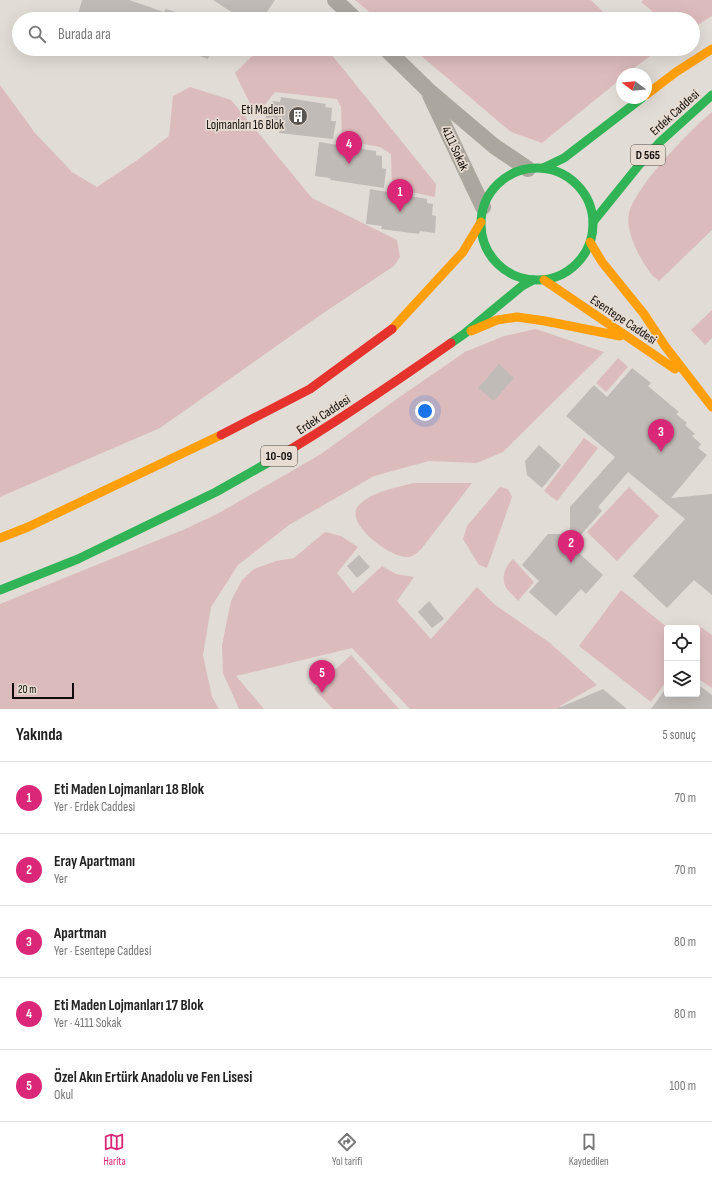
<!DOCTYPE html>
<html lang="tr">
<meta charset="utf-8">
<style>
body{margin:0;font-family:"Sofia Sans Condensed",sans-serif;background:#f6f6f6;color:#222}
.controls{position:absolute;right:12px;bottom:12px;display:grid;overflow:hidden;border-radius:4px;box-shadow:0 4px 16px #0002}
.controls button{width:36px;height:36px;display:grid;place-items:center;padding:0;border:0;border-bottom:1px solid #e0e0e0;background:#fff;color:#222;font:20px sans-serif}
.compass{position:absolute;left:616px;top:68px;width:36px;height:36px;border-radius:50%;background:#fff;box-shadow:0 4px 16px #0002;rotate:286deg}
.scale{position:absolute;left:12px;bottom:10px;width:62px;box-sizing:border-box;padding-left:4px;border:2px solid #100c09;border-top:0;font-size:11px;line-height:14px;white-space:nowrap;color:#100c09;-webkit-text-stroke:3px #e7dcd1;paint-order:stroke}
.you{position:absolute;left:425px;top:411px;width:14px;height:14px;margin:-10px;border:3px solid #fff;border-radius:50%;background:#1a73e8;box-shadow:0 0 0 6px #1a73e833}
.badge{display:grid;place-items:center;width:26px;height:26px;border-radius:50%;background:#db2777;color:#fff;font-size:13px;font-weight:700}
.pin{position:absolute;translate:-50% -33px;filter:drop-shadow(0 1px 2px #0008)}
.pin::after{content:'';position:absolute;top:21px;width:14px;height:12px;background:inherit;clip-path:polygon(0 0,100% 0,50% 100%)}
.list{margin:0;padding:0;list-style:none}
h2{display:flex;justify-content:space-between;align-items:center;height:52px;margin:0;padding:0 16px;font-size:17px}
h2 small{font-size:13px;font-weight:400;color:#767676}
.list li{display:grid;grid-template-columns:26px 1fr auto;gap:12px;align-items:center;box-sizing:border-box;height:72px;padding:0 16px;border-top:1px solid #e0e0e0}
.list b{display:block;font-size:15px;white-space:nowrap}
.list p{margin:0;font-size:13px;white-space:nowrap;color:#767676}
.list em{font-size:13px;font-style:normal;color:#767676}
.icon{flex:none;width:22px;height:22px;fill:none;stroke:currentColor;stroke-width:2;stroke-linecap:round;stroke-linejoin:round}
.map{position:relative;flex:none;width:712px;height:709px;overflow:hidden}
.search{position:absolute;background:#fff;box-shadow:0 4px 16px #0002;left:12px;right:12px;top:12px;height:44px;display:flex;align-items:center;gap:10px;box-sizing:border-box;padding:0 14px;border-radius:22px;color:#767676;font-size:15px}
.sheet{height:412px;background:#fff}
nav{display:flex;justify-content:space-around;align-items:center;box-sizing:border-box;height:56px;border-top:1px solid #e0e0e0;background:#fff;font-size:11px;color:#767676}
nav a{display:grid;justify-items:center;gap:2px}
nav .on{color:#db2777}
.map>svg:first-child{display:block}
.green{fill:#dcbbbc}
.building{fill:#c1bbb7}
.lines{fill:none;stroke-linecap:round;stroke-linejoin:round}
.street{stroke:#aba79f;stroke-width:16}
.fast{stroke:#30b455;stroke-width:9}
.slow{stroke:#ff9f0a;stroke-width:9}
.jam{stroke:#e5322d;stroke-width:9}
.labels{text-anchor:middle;stroke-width:3.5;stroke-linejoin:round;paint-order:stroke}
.shield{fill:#e7dcd1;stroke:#504a45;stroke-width:1}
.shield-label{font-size:12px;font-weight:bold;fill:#100c09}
.poi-label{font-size:13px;fill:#100c09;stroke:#e7dcd1;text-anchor:end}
.street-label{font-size:13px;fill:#100c09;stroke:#e7dcd1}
</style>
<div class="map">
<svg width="712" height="709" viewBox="0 0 712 709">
<rect width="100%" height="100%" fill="#e2dcd6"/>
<g class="green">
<path d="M355 0H591L610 19H378Z"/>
<path d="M643 0H712V16L693 28V19H645L652 11 641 2Z"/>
<path d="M267 49H327L436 184 435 197 392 188 391 154 380 147 342 140 341 107 337 99 275 92 256 116 235 73 251 57Z"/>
<path d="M413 49H660C652 54 628 74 622 74V78L542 143 511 132Z"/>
<path d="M0 85 35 133 72 172 97 187 136 161 169 136 173 96 190 87 231 100 312 198 397 240 400 257 394 266 322 314 160 428 0 497Z"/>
<path d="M712 112V230L659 281C656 278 651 275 649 271 639 257 625 230 629 214 634 188 691 129 712 112Z"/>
<path d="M712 310V338L705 345 691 330Z"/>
<path d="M536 329 604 352 503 452 477 463 429 461 374 476 289 525 238 565 211 607 203 655 212 697 219 709H0V604L183 530 219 513 321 454 401 396 465 352 504 336Z"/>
<path d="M618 358 628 367 606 392 596 383Z"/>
<path d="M584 438 598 448 557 501 544 491Z"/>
<path d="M413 483H472L422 548C418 552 414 556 409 557 391 559 342 522 359 505 373 491 396 488 413 483Z"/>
<path d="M500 487 508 489 512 497 487 568 479 565 463 539 467 526Z"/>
<path d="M629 487 659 516 617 561 587 532Z"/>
<path d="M325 532 341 536 358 547 337 573 353 593 382 566 396 574 414 577 397 601 431 639 477 587 494 604 550 643 597 685 560 706 563 709H410L352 648 236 676 264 709H239L223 673 222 645 231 601 242 580 254 569 276 561 294 558Z"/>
<path d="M513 559 534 582 518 601C515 597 510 593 507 589 500 580 505 566 513 559Z"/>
<path d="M621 590 668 628 698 625 712 635V688L697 678V628H667V680L651 702 579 646Z"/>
<path d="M351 655 399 709H333L314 689Z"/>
</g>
<g class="building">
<path d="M82 0H129L164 12 166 9 200 19H92L78 14Z"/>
<path d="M213 0H275L262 19H242Z"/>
<path d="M173 49H212L208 59 192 53V56Z"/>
<path d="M281 97 326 104 325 107 332 108 331 121H336L333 139 279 133 280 130 265 129 266 112H271L273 101 280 102Z"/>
<path d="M319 142 376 151V155L382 156V168L386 169 384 188 331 180 330 178 315 176Z"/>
<path d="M370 189 427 199V203L433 204 432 215 436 216 435 233 420 231 419 234 381 229 382 226 366 224Z"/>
<path d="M499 364 514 378 494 401 478 388Z"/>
<path d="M632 368 651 383 648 386 679 412 676 414 687 423 685 425 695 434 692 436 701 444 698 448 707 455 671 498 712 494V595L694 580 667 608 633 576 685 519 628 472 598 507 602 511 571 546 603 575 586 594 581 589 556 616 529 592 539 581 522 565 548 534H570V507L615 457 566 416 594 385 607 397Z"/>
<path d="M539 445 561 465 542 488 527 475 525 461Z"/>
<path d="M359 555 370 567 357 578 347 566Z"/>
<path d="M429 601 444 619 432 628 418 612Z"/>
<path d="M697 684 712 695V709H651L667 687V694H697Z"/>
<path d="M603 689 627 709H556Z"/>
</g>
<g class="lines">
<g class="street">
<path d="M335 0 355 19"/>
<path d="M386 49 428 90 494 146 528 169"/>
<path d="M430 95 483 207"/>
</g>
<g class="fast">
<path d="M543 168 564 158 642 98"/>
<circle cx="537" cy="224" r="56"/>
<path d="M593 222 639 165 661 141 712 95"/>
<path d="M451 343 464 334 522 286 533 280"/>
<path d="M0 590 78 559 216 492 276 458"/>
</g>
<g class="slow">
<path d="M646 95 676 72 712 49"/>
<path d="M590 242 602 262 644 314 665 346 712 407"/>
<path d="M544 280 675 369"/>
<path d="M392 329 463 252 481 222"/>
<path d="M471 331 497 320 517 317 545 321 620 336"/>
<path d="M0 538 28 527 221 435"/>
</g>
<g class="jam">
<path d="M221 435 310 389 392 329"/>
<path d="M276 458C336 423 394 383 451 343"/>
</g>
</g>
<defs>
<symbol id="building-disc" viewBox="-11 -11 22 22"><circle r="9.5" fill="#5a5551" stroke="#e7dcd1"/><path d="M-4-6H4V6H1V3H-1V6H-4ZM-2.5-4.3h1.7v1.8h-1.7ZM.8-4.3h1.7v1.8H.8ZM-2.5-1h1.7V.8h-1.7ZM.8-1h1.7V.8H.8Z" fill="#fff"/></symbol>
</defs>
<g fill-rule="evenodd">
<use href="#building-disc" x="287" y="105" width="22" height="22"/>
</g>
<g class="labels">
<g class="shield">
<rect x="631" y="145" width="34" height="20" rx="3"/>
<rect x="261" y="446" width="36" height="20" rx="3"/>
</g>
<g class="shield-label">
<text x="648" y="159">D 565</text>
<text x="279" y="460">10-09</text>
</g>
<g class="poi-label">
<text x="284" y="114">Eti Maden<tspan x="284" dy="15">Lojmanları 16 Blok</tspan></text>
</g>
<g class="street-label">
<text transform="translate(674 112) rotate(-42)" y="5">Erdek Caddesi</text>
<text transform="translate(456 148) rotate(65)" y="5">4111 Sokak</text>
<text transform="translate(624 319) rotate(34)" y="5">Esentepe Caddesi</text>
<text transform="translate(323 414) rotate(-33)" y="5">Erdek Caddesi</text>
</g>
</g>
</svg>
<div class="controls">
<button><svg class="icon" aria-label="locate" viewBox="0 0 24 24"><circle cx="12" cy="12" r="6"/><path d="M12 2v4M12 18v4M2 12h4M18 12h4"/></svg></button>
<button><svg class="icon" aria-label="layers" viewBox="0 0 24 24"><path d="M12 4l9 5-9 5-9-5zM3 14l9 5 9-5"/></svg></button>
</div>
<svg class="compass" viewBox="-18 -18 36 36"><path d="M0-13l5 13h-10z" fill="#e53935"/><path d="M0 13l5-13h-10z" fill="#767676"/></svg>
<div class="scale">20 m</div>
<div class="you"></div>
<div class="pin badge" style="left:400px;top:212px">1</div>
<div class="pin badge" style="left:571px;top:563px">2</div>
<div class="pin badge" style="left:661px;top:452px">3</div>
<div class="pin badge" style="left:349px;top:164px">4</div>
<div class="pin badge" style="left:322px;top:693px">5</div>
<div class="search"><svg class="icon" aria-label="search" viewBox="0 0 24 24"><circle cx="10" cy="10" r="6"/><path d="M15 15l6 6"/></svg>Burada ara</div>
</div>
<section class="sheet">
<h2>Yakında<small>5 sonuç</small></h2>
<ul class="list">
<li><span class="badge">1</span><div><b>Eti Maden Lojmanları 18 Blok</b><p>Yer · Erdek Caddesi</p></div><em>70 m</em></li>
<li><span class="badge">2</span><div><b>Eray Apartmanı</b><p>Yer</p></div><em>70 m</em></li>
<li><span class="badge">3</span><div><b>Apartman</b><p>Yer · Esentepe Caddesi</p></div><em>80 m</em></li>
<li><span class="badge">4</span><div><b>Eti Maden Lojmanları 17 Blok</b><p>Yer · 4111 Sokak</p></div><em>80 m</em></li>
<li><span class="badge">5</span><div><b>Özel Akın Ertürk Anadolu ve Fen Lisesi</b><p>Okul</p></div><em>100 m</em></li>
</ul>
</section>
<nav>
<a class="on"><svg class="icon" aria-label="map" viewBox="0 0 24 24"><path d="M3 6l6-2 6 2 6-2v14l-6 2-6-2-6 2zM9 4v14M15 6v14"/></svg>Harita</a>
<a><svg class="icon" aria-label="directions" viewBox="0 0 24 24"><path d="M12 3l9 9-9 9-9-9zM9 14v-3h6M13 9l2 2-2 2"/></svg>Yol tarifi</a>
<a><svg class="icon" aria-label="saved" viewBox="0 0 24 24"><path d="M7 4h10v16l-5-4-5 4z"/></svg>Kaydedilen</a>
</nav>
